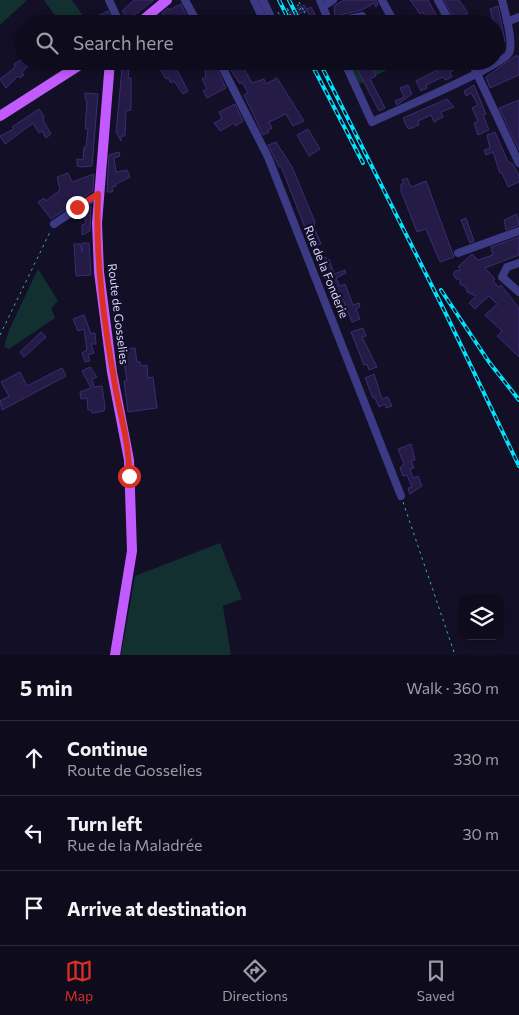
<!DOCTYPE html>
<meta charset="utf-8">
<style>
body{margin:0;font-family:Commissioner,sans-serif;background:#171425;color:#f1f3f6}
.controls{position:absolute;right:15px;bottom:15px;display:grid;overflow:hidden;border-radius:10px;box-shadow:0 2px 8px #0003}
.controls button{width:45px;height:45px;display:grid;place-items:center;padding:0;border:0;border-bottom:1px solid #2e2b3b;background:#0e0b1c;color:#f1f3f6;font:25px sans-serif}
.stop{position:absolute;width:15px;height:15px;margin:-11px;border:4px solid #d93025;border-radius:50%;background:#fff}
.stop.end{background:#d93025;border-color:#fff;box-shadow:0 1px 5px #0008}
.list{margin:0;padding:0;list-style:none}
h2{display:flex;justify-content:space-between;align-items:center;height:65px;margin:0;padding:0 20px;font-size:21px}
h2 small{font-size:16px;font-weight:400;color:#9b9ba3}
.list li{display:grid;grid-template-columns:32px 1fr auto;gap:15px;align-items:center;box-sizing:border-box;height:75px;padding:0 20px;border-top:1px solid #2e2b3b}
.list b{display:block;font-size:19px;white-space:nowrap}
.list p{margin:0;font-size:16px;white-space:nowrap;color:#9b9ba3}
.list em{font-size:16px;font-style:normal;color:#9b9ba3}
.icon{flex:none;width:28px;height:28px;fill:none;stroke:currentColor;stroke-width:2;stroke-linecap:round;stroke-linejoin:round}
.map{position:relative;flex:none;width:519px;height:655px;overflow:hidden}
.search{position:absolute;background:#0e0b1c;box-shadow:0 2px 8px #0003;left:15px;right:15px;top:15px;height:55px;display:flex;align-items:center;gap:12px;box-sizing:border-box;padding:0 18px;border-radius:28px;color:#9b9ba3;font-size:19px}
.sheet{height:290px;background:#0e0b1c}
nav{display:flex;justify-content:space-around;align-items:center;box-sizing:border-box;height:70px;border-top:1px solid #2e2b3b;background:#0e0b1c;font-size:14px;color:#9b9ba3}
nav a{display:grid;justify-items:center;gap:2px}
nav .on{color:#d93025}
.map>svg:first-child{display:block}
.green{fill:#12302f}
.building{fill:#241b47;stroke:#3b2d73}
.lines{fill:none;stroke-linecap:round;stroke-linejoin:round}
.path{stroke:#2fb8b0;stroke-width:1;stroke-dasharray:2.5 4;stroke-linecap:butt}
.minor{stroke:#3d3a85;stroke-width:8}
.major{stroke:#c25bff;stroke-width:10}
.rail-casing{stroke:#00e5ff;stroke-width:4}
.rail{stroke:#130f26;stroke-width:2;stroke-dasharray:5.5;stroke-linecap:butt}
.path-bridge{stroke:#2fb8b0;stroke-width:1;stroke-dasharray:2.5 4;stroke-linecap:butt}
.route{stroke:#d93025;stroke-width:6}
.labels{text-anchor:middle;stroke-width:4.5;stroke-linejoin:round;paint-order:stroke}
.street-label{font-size:12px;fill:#d9d4ff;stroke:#130f26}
</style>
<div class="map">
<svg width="519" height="655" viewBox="0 0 519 655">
<rect width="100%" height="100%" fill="#130f26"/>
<g class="green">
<path d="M0 0H27L0 25Z"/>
<path d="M44 0H72L89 24H61Z"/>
<path d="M346 61H405L357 85Z"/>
<path d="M38 269 58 301 51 308 55 318 9 349 4 347 9 330Z"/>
<path d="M220 543 242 599 223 606 231 655H121L135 576Z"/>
</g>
<g class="building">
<path d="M134 0H154L128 20 122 11Z"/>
<path d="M344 0H376L378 5 376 7 374 3 362 10 335 16 334 6Z"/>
<path d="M410 0H428L441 24H429L423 12 420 14Z"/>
<path d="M444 0H459L468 13 466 14 469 19 464 22 465 24H457Z"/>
<path d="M181 4 191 24H152L163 15 162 13 168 8 169 10Z"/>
<path d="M304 5 307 9 311 7 318 20 313 23 307 10 280 24 278 18Z"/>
<path d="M498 6 505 41 497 46 501 53 495 57V40L498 39 490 9Z"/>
<path d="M108 11 114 24H90L87 21Z"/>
<path d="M515 56H519V75L490 88 486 77Z"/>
<path d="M24 58V61H34L26 68 22 73 24 75 20 78 18 76 6 88 0 79 13 69 15 66 14 64Z"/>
<path d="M162 61H188L176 68 188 91 183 94 174 81 171 83 168 78 166 79 157 64Z"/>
<path d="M203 61H213L226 88 207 98 203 91 207 89 202 79 206 77Z"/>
<path d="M225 61H252L243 67 252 83 264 79 266 84 277 78 304 121 293 126 286 114 269 122 272 128 268 130 269 132 263 135 244 95 248 93 242 82 240 84Z"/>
<path d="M353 61H368L376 76 370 79 385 108 379 111Z"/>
<path d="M450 61H465L466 63 450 72 452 77 445 80 443 77 426 85 427 88 421 91 416 81 451 63Z"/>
<path d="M122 69 129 70 128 78H131V110L126 111 125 136H121V141L116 132Z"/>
<path d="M408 85 412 94 397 105 395 101 404 97 400 88Z"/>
<path d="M474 85 486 114 483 115 489 130 478 135 474 123 478 121 472 108 478 105 471 93 466 96 464 91Z"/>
<path d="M85 93 98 94 92 166 82 167 77 166V159L83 160 84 147H86L88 129H85L87 100 85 99Z"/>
<path d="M447 99 454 107 441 112 443 117 434 122 431 115 418 121 419 125 409 129 407 127 403 118Z"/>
<path d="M519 100V150L499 108Z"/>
<path d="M235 104 243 121 236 126 234 123 220 131 214 123 222 119 219 112Z"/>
<path d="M39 109 44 116 43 120 51 134 46 138 42 131 39 133 33 123 5 144 0 136 14 129 12 127Z"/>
<path d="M308 129 320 149 309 156 297 135Z"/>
<path d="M495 132 508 162 513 164 519 176V182L508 187 502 173H500L493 152 486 155 484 150 490 148 487 135Z"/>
<path d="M276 142 292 167 315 222 314 227 321 244 315 246 311 237 309 238 281 166 279 167 268 145Z"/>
<path d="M119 152 120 156 114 158 116 172 127 170 130 177 116 184V186L112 187 113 192H107L109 155Z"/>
<path d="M68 173 72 182 94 174 93 191 51 219 38 202 44 198 46 201 60 190 57 177Z"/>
<path d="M407 178 411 187 426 181 454 257 440 262 426 229 417 232 401 191V184H404L402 180Z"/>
<path d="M91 206 90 231 82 235V225L85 224 86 209Z"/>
<path d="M517 214 519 225 506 230 504 220Z"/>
<path d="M466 218 474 241 470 243 461 220Z"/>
<path d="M519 237V255L485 268 495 279 493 281 499 287 501 285 519 308V357L497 336 502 331 485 315 497 304 489 296 475 309 469 303 476 296 467 292 466 287 460 284V279H456L453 274 455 271 461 270 458 267 472 254 478 260 493 255 491 247Z"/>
<path d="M82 243H89L91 275 76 276 74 244H80L82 252Z"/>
<path d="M326 257 327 260 329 259 334 274 345 270 346 273 336 278 340 286 345 284 353 305 359 303 360 307 356 309 360 319 352 322 343 300 335 303 319 263V259Z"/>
<path d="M84 315 91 334 95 333 96 344H91L94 353 88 355 90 361 85 362 82 353 87 350 84 329 78 331 73 319Z"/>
<path d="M363 328 366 336 362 337 377 367 369 370 367 364 364 365 351 332Z"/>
<path d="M41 332 46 337 24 357 20 352Z"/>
<path d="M135 348 137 362H140L141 366 147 365 148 378 153 377 157 408 128 412 124 381H127L122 349Z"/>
<path d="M90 367 97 377 92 379 94 387 102 386 105 407 104 411 92 413 91 410H88L87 398 81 399 80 392 91 388 82 371Z"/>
<path d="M62 368 66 376 2 410 0 401 9 396 1 382 20 372 27 386Z"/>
<path d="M374 374 382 399 388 397 392 406 386 408 385 404 379 407 375 398H373L365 378Z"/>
<path d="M411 444 415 460 411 461 414 468 410 469 413 478 418 476 422 486 410 494 408 488 412 487 407 475 403 476 400 468 404 464 398 449Z"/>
</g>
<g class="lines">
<g class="path">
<path d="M297 6 300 4"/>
<path d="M287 11 291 9"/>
<path d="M304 11 309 22 305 23"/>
<path d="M278 12 284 24"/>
<path d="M292 17 296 24"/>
<path d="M0 335 51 230"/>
<path d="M403 502 455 655"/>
</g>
<g class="minor">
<path d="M109 0 120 24"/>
<path d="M185 0 198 24"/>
<path d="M254 0 262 17"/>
<path d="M263 0 274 24"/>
<path d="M320 0 330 24"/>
<path d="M382 0 395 24"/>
<path d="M438 0 451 24"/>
<path d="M324 6 333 0"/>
<path d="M507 22 519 17"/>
<path d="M330 23 362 16"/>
<path d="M219 61 268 157 401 496"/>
<path d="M344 61 372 122C393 112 504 65 509 53 514 42 505 12 502 0"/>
<path d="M471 61 519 163"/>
<path d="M54 224 99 194"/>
<path d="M458 253 519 231"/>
<path d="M519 263 507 267 502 277 519 292"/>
</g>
<g class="major">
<path d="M138 24 167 0"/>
<path d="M110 61 97 223 99 272 112 372 129 460 132 551 115 655"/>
<path d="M0 116 86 61"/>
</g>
<defs>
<g id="rail">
<path d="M279 0 291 24"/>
<path d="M289 0 301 24"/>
<path d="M310 61 363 163"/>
<path d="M319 61 445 312 519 466"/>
<path d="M441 290 489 362 519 400"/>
</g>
</defs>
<use href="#rail" class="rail-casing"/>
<use href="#rail" class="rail"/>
<g class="path-bridge">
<path d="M299 2 304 11"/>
<path d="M287 8 292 17"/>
<path d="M282 19 302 8"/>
</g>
</g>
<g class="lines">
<path class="route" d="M77 207 98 194C95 258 104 322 115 385 120 415 130 445 129 476"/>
</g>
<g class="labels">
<g class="street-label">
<text transform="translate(326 272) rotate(68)" y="4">Rue de la Fonderie</text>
<text transform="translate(118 314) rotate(83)" y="4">Route de Gosselies</text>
</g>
</g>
</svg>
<div class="controls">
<button><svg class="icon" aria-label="layers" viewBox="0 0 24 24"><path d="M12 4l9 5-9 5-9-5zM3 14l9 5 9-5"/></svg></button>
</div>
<div class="stop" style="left:129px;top:476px"></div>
<div class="stop end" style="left:77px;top:207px"></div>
<div class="search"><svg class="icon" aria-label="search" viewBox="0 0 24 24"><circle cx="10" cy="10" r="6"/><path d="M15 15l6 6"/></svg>Search here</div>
</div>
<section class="sheet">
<h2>5 min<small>Walk · 360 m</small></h2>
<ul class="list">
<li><svg class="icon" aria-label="ahead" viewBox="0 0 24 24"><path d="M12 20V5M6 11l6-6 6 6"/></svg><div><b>Continue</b><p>Route de Gosselies</p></div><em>330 m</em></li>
<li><svg class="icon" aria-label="left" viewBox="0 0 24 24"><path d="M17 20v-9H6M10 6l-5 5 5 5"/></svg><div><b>Turn left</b><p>Rue de la Maladrée</p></div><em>30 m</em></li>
<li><svg class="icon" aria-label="arrive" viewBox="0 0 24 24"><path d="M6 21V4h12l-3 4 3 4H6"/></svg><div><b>Arrive at destination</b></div></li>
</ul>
</section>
<nav>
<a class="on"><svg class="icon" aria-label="map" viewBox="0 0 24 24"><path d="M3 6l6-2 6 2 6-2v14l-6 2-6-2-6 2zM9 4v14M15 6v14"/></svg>Map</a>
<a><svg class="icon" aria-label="directions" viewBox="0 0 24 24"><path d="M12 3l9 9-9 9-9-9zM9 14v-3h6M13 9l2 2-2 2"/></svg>Directions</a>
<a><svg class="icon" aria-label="saved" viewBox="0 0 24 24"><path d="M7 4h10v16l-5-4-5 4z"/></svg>Saved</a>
</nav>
